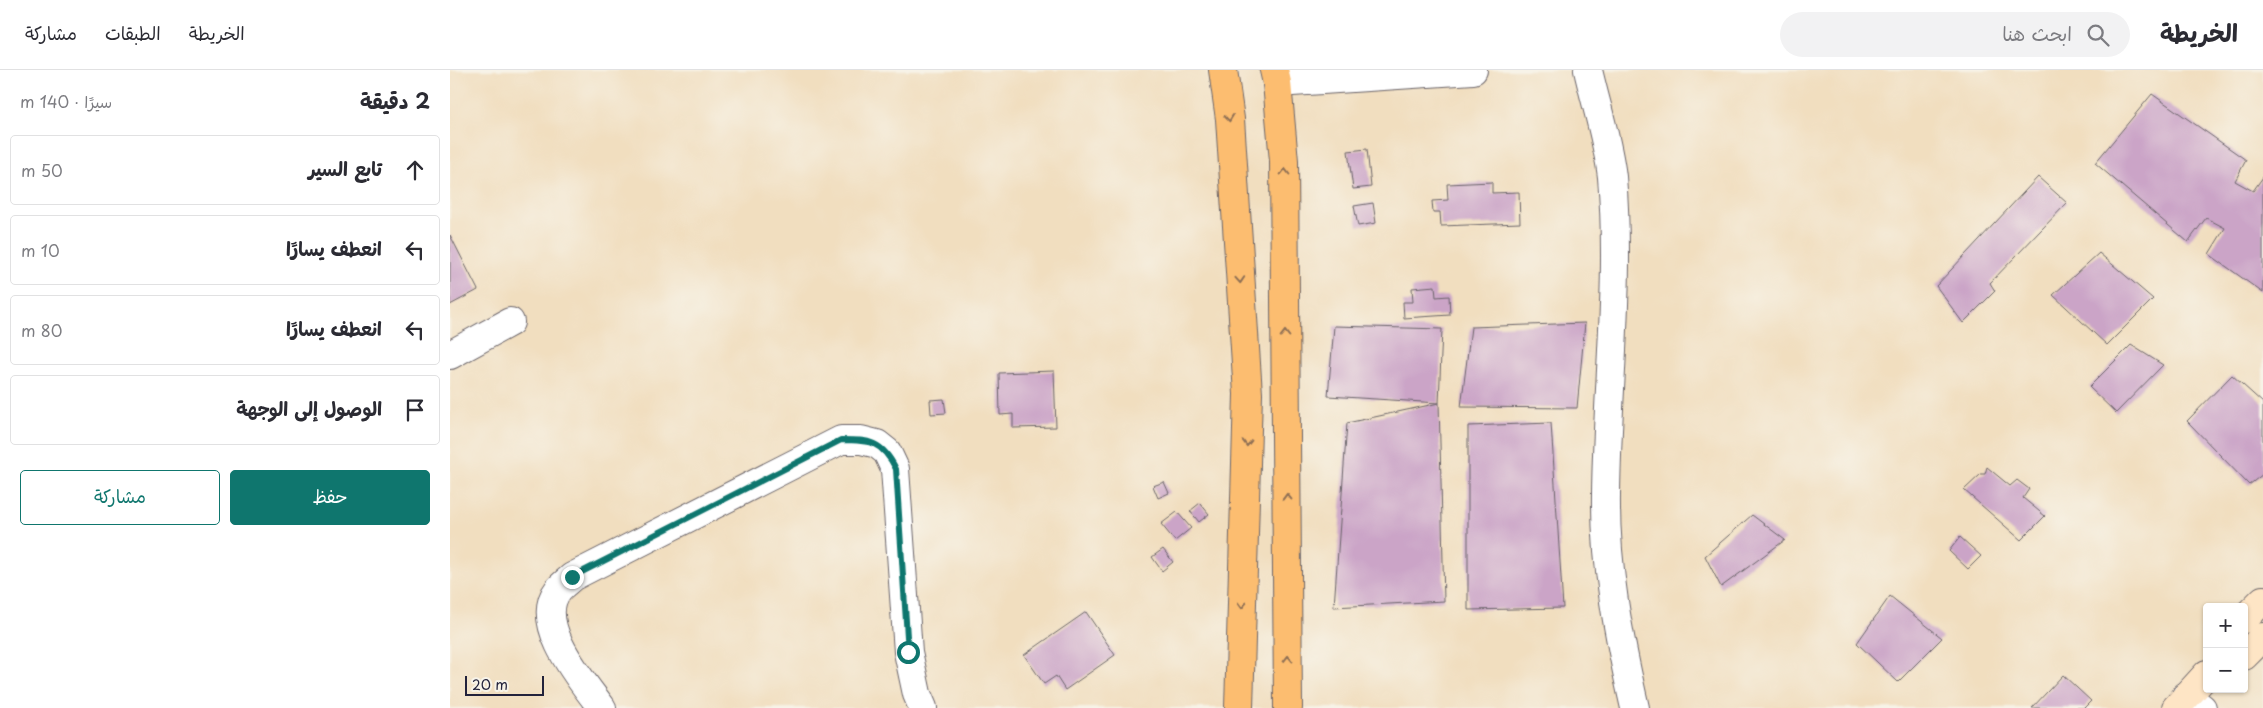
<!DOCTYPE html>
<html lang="ar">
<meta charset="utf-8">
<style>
body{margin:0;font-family:"Playpen Sans","Playpen Sans Arabic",sans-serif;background:#f2f2f3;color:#2b2b33;direction:rtl}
.controls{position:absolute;right:15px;bottom:15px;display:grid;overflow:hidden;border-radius:5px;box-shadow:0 1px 4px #0004}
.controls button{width:45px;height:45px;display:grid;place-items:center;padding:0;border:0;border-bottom:1px solid #e1e1e2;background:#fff;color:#2b2b33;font:25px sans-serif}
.scale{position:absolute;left:15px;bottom:12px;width:79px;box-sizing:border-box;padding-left:5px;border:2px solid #22223b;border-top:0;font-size:14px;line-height:18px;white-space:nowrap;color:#22223b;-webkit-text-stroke:4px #f7f3e8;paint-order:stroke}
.stop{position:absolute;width:15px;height:15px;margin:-11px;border:4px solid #0f766e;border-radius:50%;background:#fff}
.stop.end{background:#0f766e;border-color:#fff;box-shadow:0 1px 5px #0008}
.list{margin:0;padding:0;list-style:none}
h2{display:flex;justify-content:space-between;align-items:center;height:65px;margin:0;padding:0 20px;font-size:21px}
h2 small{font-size:16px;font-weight:400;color:#7c7c81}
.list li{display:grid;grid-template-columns:32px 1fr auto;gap:15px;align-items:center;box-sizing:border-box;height:70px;margin:0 10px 10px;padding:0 10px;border:1px solid #e1e1e2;border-radius:5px}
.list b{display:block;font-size:19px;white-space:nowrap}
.list em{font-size:16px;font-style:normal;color:#7c7c81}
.actions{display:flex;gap:10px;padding:15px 20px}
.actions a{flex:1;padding:11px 0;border:1px solid #0f766e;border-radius:5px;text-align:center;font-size:18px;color:#0f766e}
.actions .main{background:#0f766e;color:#fff}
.icon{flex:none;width:28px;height:28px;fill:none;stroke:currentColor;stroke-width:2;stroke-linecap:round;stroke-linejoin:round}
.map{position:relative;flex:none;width:1813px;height:638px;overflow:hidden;direction:ltr}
header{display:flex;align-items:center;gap:30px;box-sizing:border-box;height:70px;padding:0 25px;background:#fff;border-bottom:1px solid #e1e1e2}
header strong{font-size:24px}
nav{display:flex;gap:28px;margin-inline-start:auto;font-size:18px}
.search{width:350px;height:45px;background:#f2f2f3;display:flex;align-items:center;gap:12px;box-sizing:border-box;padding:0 18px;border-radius:28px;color:#7c7c81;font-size:19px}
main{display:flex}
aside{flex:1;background:#fff}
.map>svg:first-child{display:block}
.building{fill:#cba4c7}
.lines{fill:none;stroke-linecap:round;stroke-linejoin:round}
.street-casing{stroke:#6a6469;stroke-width:30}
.secondary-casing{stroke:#6a6469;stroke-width:30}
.primary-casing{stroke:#6a6469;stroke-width:30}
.street{stroke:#fff;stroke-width:28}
.secondary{stroke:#fee5c5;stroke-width:28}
.primary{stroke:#fcbd6f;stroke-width:28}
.oneway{stroke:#8f7055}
.route{stroke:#0f766e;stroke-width:6}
</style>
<header>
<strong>الخريطة</strong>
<div class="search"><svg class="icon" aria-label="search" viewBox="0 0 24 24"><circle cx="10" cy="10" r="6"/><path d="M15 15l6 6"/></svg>ابحث هنا</div>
<nav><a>الخريطة</a><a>الطبقات</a><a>مشاركة</a></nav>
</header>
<main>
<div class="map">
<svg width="1813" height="638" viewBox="0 0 1813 638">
<rect width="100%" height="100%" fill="#f7f3e8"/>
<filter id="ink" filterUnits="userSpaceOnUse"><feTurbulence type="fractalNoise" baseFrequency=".02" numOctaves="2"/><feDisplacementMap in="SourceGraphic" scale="10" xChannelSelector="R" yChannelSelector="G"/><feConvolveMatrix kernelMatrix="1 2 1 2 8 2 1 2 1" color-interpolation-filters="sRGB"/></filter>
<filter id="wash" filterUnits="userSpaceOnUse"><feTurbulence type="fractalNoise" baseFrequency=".0096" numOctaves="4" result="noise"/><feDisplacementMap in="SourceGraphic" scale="20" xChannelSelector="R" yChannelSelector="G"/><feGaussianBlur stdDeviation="1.12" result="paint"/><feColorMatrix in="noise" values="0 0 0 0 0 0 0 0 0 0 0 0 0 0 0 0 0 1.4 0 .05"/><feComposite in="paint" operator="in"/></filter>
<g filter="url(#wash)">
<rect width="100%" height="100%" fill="#f1debf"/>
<g id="blocks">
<g class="building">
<path d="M1702 24 1796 90 1785 111 1803 121 1813 107V223L1759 184 1775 158 1756 148 1738 172 1645 93Z"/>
<path d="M917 79 921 117 903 119 898 81Z"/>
<path d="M1588 107 1617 133 1540 213 1545 221 1513 253 1486 216Z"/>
<path d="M1042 112V123L1069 122 1070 153 991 156 990 142H983L982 131 998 130 997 114Z"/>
<path d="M923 133 926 153 908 156 904 136Z"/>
<path d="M0 165 28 220 0 235Z"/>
<path d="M1649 183 1703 229 1657 275 1603 225Z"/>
<path d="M985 216 986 227 999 226 1000 245 954 248 953 232H963L962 218Z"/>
<path d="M1135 253 1127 338 1011 337 1021 257Z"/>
<path d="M884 256 992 259 989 333 878 326Z"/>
<path d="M1681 275 1713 295 1666 343 1639 317Z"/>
<path d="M604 301 606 357 563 358V344L550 345 549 303Z"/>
<path d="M1782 305 1813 333V404L1799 415 1737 351Z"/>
<path d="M494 329 496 343 481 344 480 330Z"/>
<path d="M989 333 994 531 884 537 897 353Z"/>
<path d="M1101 353 1113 538 1018 540V356Z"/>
<path d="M1537 397 1560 416 1567 410 1579 419 1573 428 1595 446 1571 470 1514 420 1531 404H1535Z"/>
<path d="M714 412 719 423 708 428 703 416Z"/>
<path d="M750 433 759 444 749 452 740 441Z"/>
<path d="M727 442 741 458 725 471 711 454Z"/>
<path d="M1302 445 1335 470 1271 517 1255 486Z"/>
<path d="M1510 467 1531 486 1518 499 1499 481Z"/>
<path d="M713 479 723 492 712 501 702 487Z"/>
<path d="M1440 526 1492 568 1448 612 1407 573Z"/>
<path d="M636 542 665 585 615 620 606 606 594 614 574 585Z"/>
<path d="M1613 605 1641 631 1634 638H1582Z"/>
</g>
</g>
</g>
<g filter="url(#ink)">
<use href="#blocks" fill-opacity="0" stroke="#6a6469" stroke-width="1"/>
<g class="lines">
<defs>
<g id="street">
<path d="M1138 0C1146 35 1158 72 1162 107 1171 213 1157 319 1156 425 1155 497 1169 568 1185 638"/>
<path d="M827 13 1023 0"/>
<path d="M0 285 60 252"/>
<path d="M1736 626 1752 638"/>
<path d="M152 638C133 612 82 554 108 520 111 516 118 511 122 507L391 370H411L427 374 437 382 445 399 458 582 467 624 473 638"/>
</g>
<g id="secondary">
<path d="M1794 549 1813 530"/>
<path d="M1794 586 1813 567"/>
<path d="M1726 638 1757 604"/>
</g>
<g id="primary">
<path d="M773 0 780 49 798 324 789 638"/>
<path d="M824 0 827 13 834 91 838 638"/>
</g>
</defs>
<use href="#street" class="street-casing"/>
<use href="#secondary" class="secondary-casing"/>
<use href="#primary" class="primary-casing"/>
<use href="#street" class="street"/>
<use href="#secondary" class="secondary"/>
<use href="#primary" class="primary"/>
</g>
<defs><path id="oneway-chevron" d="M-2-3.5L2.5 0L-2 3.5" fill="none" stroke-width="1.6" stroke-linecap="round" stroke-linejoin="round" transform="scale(1.25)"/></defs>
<g class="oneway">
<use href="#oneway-chevron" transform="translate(779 48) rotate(84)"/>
<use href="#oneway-chevron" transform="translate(835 102) rotate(-90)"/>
<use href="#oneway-chevron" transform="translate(790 210) rotate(86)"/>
<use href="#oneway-chevron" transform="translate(835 264) rotate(-90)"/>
<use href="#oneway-chevron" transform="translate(797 373) rotate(91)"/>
<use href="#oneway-chevron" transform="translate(837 427) rotate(-91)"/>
<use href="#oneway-chevron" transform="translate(792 535) rotate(92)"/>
<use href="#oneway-chevron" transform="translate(838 589) rotate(-90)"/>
</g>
</g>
<g class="lines" filter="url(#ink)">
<path class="route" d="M122 507 391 370C420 370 432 371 446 399L458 582"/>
</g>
</svg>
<div class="controls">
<button>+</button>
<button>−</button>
</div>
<div class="scale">20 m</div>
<div class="stop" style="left:458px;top:582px"></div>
<div class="stop end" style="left:122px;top:507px"></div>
</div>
<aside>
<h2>2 دقيقة<small>سيرًا · 140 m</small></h2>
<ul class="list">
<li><svg class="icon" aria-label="ahead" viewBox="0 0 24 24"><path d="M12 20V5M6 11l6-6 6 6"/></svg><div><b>تابع السير</b></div><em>50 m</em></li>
<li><svg class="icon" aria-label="left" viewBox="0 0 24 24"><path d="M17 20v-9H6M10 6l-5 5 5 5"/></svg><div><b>انعطف يسارًا</b></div><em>10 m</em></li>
<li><svg class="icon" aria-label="left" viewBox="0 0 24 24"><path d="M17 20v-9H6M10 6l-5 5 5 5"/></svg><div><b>انعطف يسارًا</b></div><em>80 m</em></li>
<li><svg class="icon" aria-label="arrive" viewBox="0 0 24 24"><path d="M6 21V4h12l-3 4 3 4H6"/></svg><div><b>الوصول إلى الوجهة</b></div></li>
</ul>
<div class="actions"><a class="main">حفظ</a><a>مشاركة</a></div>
</aside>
</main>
